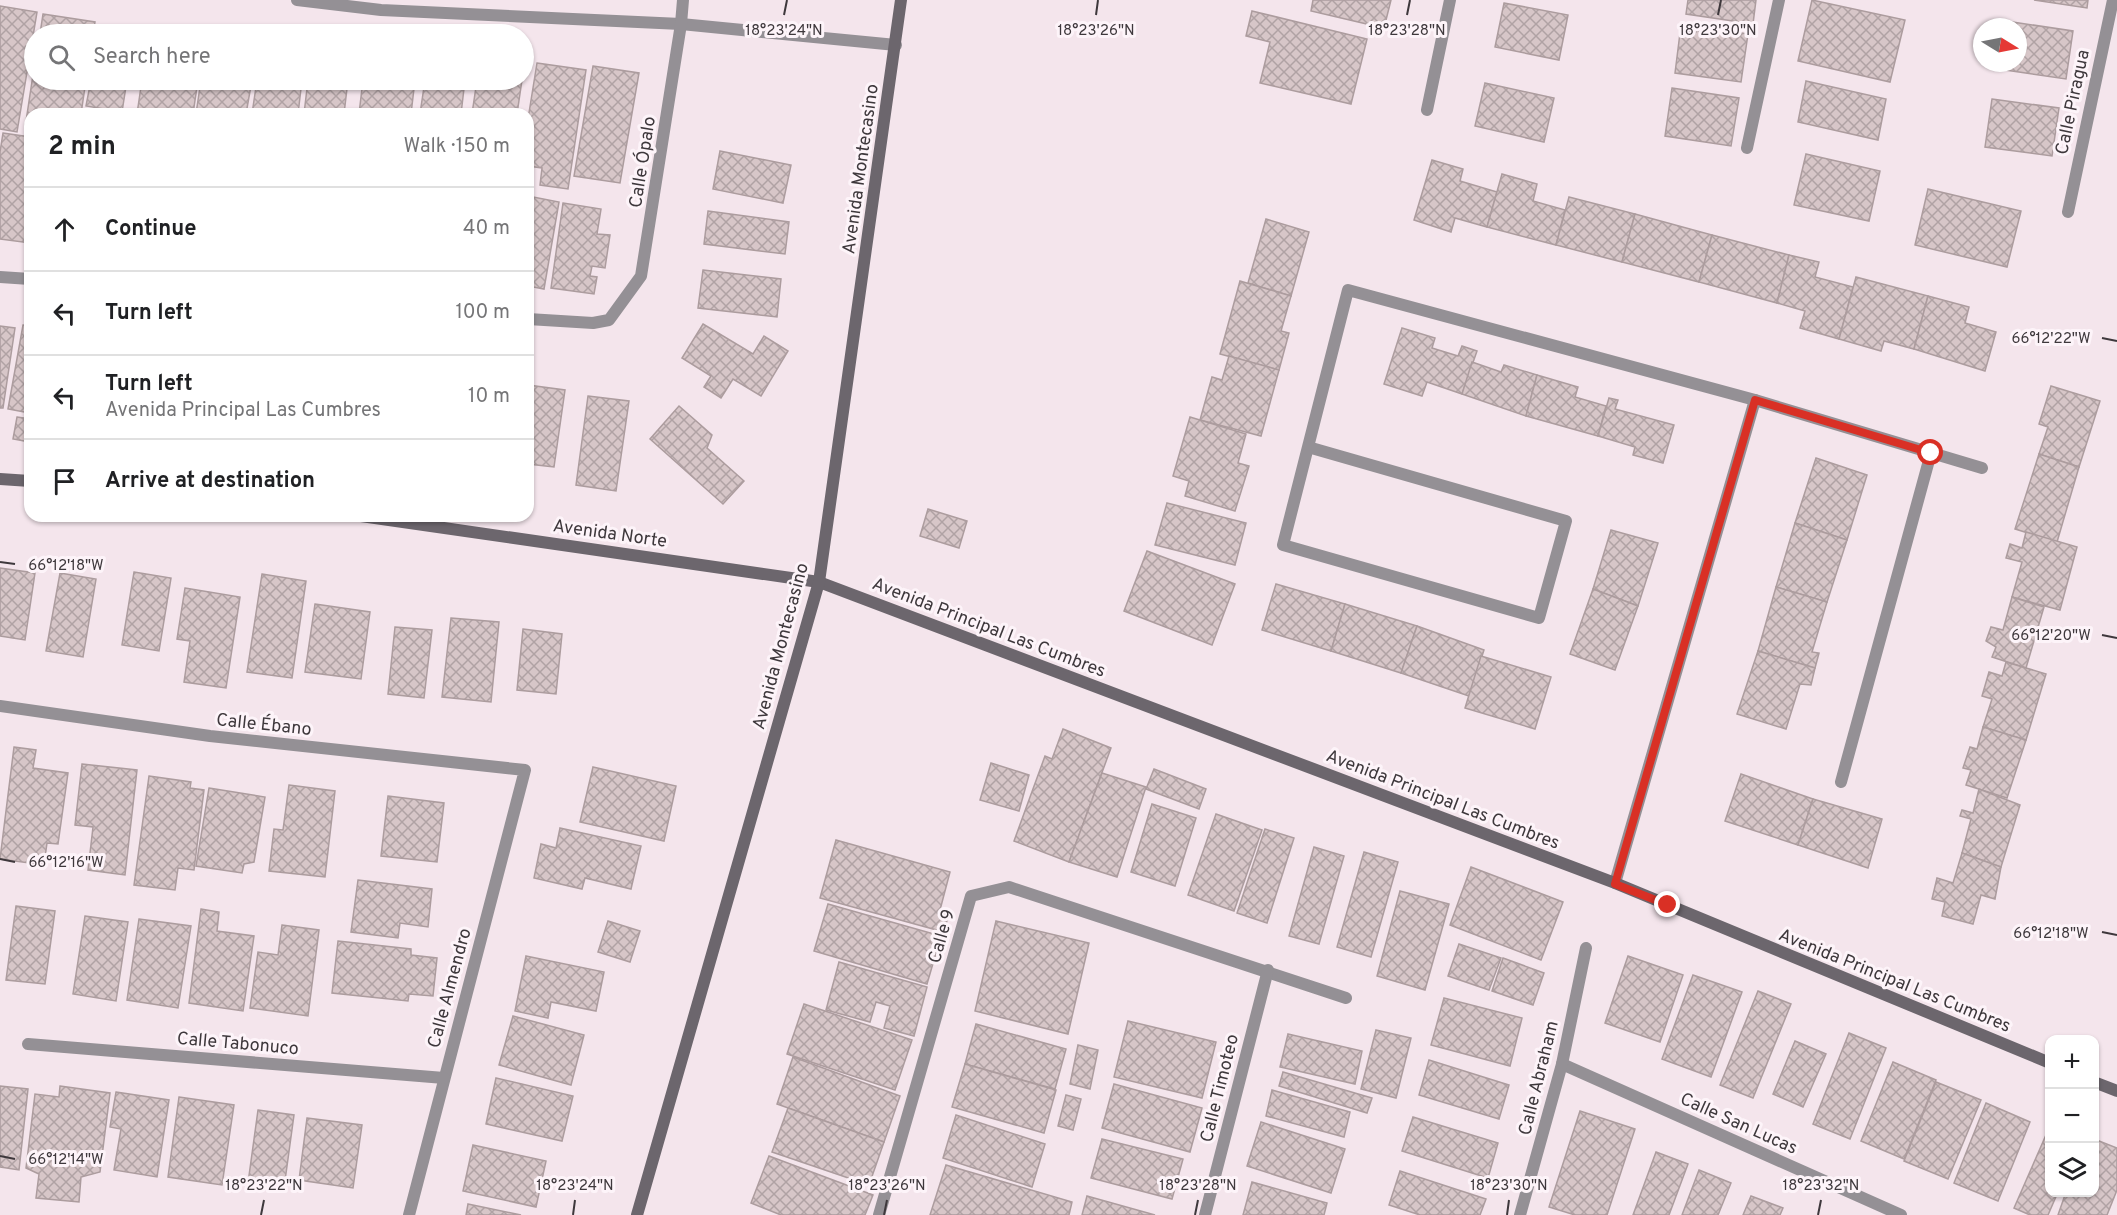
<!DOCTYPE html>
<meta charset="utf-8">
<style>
body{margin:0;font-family:Overpass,sans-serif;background:#f6f6f6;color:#202124}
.controls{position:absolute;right:18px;bottom:18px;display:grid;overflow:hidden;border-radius:12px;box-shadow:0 2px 4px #0004}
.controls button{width:54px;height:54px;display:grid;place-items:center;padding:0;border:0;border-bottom:2px solid #e0e0e0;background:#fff;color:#202124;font:30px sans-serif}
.compass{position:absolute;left:1973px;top:18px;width:54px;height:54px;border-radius:50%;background:#fff;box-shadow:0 2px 4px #0004;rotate:100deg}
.stop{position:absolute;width:18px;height:18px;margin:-14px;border:4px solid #d93025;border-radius:50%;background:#fff}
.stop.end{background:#d93025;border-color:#fff;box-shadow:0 2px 6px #0008}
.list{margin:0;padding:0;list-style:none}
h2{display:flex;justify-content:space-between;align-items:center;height:78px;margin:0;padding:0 24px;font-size:26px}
h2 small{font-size:20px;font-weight:400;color:#757577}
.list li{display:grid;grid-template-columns:39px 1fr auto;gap:18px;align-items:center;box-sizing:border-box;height:84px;padding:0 24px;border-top:2px solid #e0e0e0}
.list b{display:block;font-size:22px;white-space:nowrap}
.list p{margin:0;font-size:20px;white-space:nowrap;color:#757577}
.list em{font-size:20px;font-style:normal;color:#757577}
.icon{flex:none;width:33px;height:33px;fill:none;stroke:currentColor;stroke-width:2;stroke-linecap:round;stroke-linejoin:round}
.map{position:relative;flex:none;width:2117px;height:1215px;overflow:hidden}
.search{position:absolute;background:#fff;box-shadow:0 2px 4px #0004;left:24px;top:24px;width:510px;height:66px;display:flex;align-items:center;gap:15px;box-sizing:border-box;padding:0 21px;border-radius:33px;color:#757577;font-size:22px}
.panel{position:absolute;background:#fff;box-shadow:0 2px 4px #0004;left:24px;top:108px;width:510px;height:414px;border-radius:18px}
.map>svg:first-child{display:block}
.building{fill:url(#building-cross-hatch);stroke:#ac9c9e;stroke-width:1.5}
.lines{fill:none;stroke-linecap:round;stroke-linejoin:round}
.lane{stroke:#949095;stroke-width:12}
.street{stroke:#949095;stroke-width:12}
.secondary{stroke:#6c666d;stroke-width:12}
.route{stroke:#d93025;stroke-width:8}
.ticks{fill:none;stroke:#3e383c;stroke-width:2}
.labels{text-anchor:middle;stroke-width:6;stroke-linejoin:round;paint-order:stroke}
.street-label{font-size:18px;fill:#3e383c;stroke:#fdf4f9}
.ticks-label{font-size:15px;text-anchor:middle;fill:#3e383c;stroke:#fdf4f9;stroke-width:6;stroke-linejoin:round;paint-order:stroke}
</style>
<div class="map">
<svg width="2117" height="1215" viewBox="0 0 2117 1215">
<defs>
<pattern id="building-cross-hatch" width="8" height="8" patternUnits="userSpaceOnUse" patternTransform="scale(1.5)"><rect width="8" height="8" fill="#d7c6c8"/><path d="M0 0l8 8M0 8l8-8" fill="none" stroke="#b0a2a4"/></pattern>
</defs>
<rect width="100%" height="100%" fill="#f4e5ec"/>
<g class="building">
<path d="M1313 0H1391L1384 28 1311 11Z"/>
<path d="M1688 0H1756L1753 24 1686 14Z"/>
<path d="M1812 0 1905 20 1890 82 1798 61Z"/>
<path d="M2034 0H2088L2087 8Z"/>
<path d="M1504 3 1568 15 1559 60 1495 47Z"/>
<path d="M0 6 37 12 17 132 0 129Z"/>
<path d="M1252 11 1367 39 1351 104 1260 83 1270 42 1246 36Z"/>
<path d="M43 14 95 22 93 34H40Z"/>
<path d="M2006 21 2073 31 2066 79 1999 69 2000 63H2018V27H2005Z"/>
<path d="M1681 25 1748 34 1741 82 1675 73Z"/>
<path d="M99 26 135 32 134 34H97Z"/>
<path d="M149 27 201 34H148Z"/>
<path d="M537 63 586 70 568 189 540 185 542 168 528 166V119Z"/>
<path d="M593 66 639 73 620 183 574 176Z"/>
<path d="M34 68V80H86L81 114H30V128H25Z"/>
<path d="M91 80H127L122 112 86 106Z"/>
<path d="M142 80H198L193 114H137Z"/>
<path d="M201 80H252L246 114H196Z"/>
<path d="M257 80H302L298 114H252Z"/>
<path d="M308 80H348L344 114H304Z"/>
<path d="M363 80H415L411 114H359Z"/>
<path d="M425 80H465L461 114H420Z"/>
<path d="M477 80H522L517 114H472Z"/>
<path d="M1806 81 1886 99 1878 140 1798 122Z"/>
<path d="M1485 83 1554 98 1544 142 1475 126Z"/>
<path d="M1672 88 1739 98 1731 146 1665 136Z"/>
<path d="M1992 99 2059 108 2052 156 1985 147Z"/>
<path d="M3 133 30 137V243L0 239V152Z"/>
<path d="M720 151 791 165 783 203 713 189Z"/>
<path d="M1806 154 1880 171 1869 221 1794 205Z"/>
<path d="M1432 160 1463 169 1460 181 1497 192 1487 227 1455 218 1451 232 1414 220Z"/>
<path d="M1502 174 1537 184 1533 201 1565 210 1556 245 1487 227Z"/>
<path d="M1928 189 2021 211 2007 267 1915 245Z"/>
<path d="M528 196 559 202 544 289 528 286Z"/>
<path d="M1569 197 1635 214 1622 262 1556 245Z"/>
<path d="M563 203 601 209 597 234 610 235 605 268 592 266 590 276 597 277 594 294 551 288Z"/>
<path d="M708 211 789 222 785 254 704 244Z"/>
<path d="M1635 214 1712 235 1699 282 1622 262Z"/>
<path d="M1266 219 1309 232 1291 296 1248 283Z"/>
<path d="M1712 235 1789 255 1777 303 1699 282Z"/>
<path d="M1789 255 1819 262 1815 277 1853 287 1839 339 1800 328 1805 311 1777 303Z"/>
<path d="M703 270 781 279 777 317 698 308Z"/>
<path d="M1856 277 1928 296 1914 349 1884 341 1881 351 1839 339Z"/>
<path d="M1240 281 1291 296 1281 331 1289 333 1279 370 1220 354Z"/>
<path d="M1928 296 1969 307 1965 323 1996 332 1985 371 1914 349Z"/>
<path d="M703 324 753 354 764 336 788 351 761 396 733 379 721 398 704 387 711 376 682 358Z"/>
<path d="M23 325 30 326V413L8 409Z"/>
<path d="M0 326 15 328 3 408H0Z"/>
<path d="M1402 328 1435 338 1432 348 1458 356 1462 346 1477 351 1462 394 1427 382 1422 396 1384 384Z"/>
<path d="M1229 356 1279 370 1261 436 1200 420 1212 377 1222 380Z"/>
<path d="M1472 362 1501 372 1504 365 1537 375 1526 416 1462 394Z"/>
<path d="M1537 375 1578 387 1575 397 1606 406 1598 436 1526 416Z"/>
<path d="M528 385 565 390 554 467 528 464Z"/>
<path d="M2051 386 2100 401 2079 467 2039 454 2048 427 2039 424Z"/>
<path d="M588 396 629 401 616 491 576 485Z"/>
<path d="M1609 398 1618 400 1615 409 1674 425 1663 463 1633 455 1635 447 1598 436Z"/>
<path d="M679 406 712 435 707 448 744 481 723 504 650 439Z"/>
<path d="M17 417 30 419V442L13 439Z"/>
<path d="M1190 417 1246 434 1238 463 1249 466 1235 511 1185 496 1189 481 1173 476Z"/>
<path d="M2039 454 2079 467 2057 542 2015 529Z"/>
<path d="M1816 458 1867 475 1847 540 1795 523Z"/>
<path d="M1167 503 1246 523 1235 565 1155 545Z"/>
<path d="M928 509 967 521 959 548 920 536Z"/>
<path d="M1795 523 1847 540 1827 602 1776 587Z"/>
<path d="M1611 530 1658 543 1638 606 1593 589Z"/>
<path d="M2026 532 2077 547 2060 610 2012 597 2022 562 2006 558 2010 544 2022 548Z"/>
<path d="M1147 551 1235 584 1212 645 1124 611Z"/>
<path d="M0 568 35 573 25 640 0 636Z"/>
<path d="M134 572 171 578 159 651 122 645Z"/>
<path d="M60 573 96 579 83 657 46 651Z"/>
<path d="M262 574 306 581 292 678 247 672Z"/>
<path d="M1276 584 1345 604 1331 651 1262 630Z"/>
<path d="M1776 587 1827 602 1812 652 1819 653 1815 668 1758 651Z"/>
<path d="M185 588 240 597 226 688 184 682 190 641 177 639Z"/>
<path d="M1593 589 1638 606 1615 670 1570 654Z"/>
<path d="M2012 597 2044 607 2026 668 1992 657 1996 647 1986 641 1991 627 2003 630Z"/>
<path d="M315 604 370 612 361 679 305 672Z"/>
<path d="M1345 604 1417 626 1401 673 1331 651Z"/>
<path d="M451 618 499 622 491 702 442 697Z"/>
<path d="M1417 626 1484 650 1469 696 1401 673Z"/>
<path d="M395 627 432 630 424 698 388 694Z"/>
<path d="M523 629 562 634 556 694 517 690Z"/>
<path d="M1758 651 1815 668 1811 685 1800 684 1786 729 1737 714Z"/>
<path d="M1481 656 1551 677 1535 729 1465 708Z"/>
<path d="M2006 662 2046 674 2026 740 1983 727 1992 699 1982 696 1989 672 2002 676Z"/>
<path d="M1983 727 2026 740 2007 798 1966 785 1971 770 1963 768 1970 747 1977 749Z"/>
<path d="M1063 729 1111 748 1069 862 1014 841 1045 756 1052 759Z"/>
<path d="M14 747 36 750 33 768 68 773 58 844 47 843 44 865 0 859Z"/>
<path d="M991 763 1029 775 1019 811 980 800Z"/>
<path d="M82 764 137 770 125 875 88 870 93 827 75 825Z"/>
<path d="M593 767 676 786 664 841 580 822Z"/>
<path d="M1154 769 1206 789 1199 809 1146 789Z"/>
<path d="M1102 773 1146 787 1117 877 1069 862Z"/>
<path d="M1741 774 1813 799 1798 845 1725 821Z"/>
<path d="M149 776 191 782 190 788 204 790 194 870 178 868 175 890 134 885Z"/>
<path d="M289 785 335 791 325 877 269 871 274 829 283 830Z"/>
<path d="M209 788 265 797 254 862 244 864 242 873 196 866Z"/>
<path d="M1979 789 2020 805 2001 867 1962 853 1971 819 1960 816 1962 810 1973 813Z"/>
<path d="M388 796 444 803 437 862 381 856Z"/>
<path d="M1813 799 1882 819 1868 868 1798 845Z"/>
<path d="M1152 804 1196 818 1175 886 1131 872Z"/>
<path d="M1216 814 1262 830 1234 911 1188 895Z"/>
<path d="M560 828 641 846 631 889 585 878 582 889 534 878 541 844 556 848Z"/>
<path d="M1265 829 1294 838 1267 923 1237 913Z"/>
<path d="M836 840 950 872 940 910 949 913 944 932 820 898Z"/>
<path d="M1314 847 1344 856 1319 944 1289 936Z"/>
<path d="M1364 852 1398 862 1371 957 1337 947Z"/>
<path d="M1962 853 2001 867 1995 899 1981 895 1973 924 1942 916 1945 902 1932 899 1937 878 1953 883Z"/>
<path d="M1471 867 1563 902 1541 960 1450 925Z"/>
<path d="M358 880 432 889 428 927 400 923 398 938 351 932Z"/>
<path d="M1400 891 1449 904 1425 990 1377 976Z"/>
<path d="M828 904 941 936 927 984 814 951Z"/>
<path d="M16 906 55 911 45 984 6 980Z"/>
<path d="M201 909 219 912 217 931 254 936 243 1011 189 1003Z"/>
<path d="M85 916 128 922 116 1001 73 994Z"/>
<path d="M139 919 191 926 178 1008 127 1000Z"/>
<path d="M608 921 640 931 630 962 598 952Z"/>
<path d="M996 921 1089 943 1068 1034 975 1011Z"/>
<path d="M282 925 319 930 308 1016 250 1008 258 952 278 955Z"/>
<path d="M338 941 411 949V955L437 958 433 996 409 994 408 1001 332 993Z"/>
<path d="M1459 944 1501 958 1489 990 1448 976Z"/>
<path d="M526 956 604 972 596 1011 551 1002 548 1018 515 1011Z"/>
<path d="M1628 956 1683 975 1660 1042 1605 1023Z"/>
<path d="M1503 958 1544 973 1533 1005 1492 991Z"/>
<path d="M839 962 927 987 914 1036 884 1028 890 1006 876 1002 870 1022 826 1010Z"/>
<path d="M1693 975 1742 992 1711 1077 1662 1059Z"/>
<path d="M1758 991 1791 1004 1753 1098 1720 1085Z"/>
<path d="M1444 998 1522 1018 1510 1066 1431 1045Z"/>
<path d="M804 1004 912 1040 895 1090 787 1054Z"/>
<path d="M513 1016 584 1035 571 1085 499 1065Z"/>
<path d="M1128 1021 1216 1042 1202 1098 1114 1077Z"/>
<path d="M976 1024 1066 1049 1055 1089 965 1064Z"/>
<path d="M1376 1030 1411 1038 1396 1098 1361 1089Z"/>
<path d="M1849 1033 1886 1048 1850 1139 1813 1124Z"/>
<path d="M1288 1034 1362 1051 1355 1084 1280 1067Z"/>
<path d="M1795 1041 1826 1054 1803 1107 1773 1094Z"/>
<path d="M1078 1045 1098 1050 1090 1089 1070 1084Z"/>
<path d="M793 1057 900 1096 884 1142 777 1104Z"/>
<path d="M1429 1060 1509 1085 1499 1119 1419 1095Z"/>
<path d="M1893 1062 1936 1080 1904 1159 1861 1141Z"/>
<path d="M965 1064 1056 1090 1044 1133 952 1107Z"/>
<path d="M1283 1072 1372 1098 1367 1113 1279 1086Z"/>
<path d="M496 1078 573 1096 562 1141 486 1124Z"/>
<path d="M1936 1082 1981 1100 1948 1179 1904 1161Z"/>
<path d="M1114 1084 1202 1108 1190 1152 1102 1128Z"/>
<path d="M0 1086 28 1089 19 1170 0 1167Z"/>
<path d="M60 1086 110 1093 100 1172 81 1177 79 1202 36 1198 39 1174 26 1168 35 1094 59 1097Z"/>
<path d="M1272 1090 1350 1112 1344 1137 1266 1116Z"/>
<path d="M116 1092 169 1100 157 1177 114 1170 121 1129 110 1127Z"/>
<path d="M1066 1095 1081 1099 1073 1130 1058 1126Z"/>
<path d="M179 1097 234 1105 222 1185 168 1177Z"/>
<path d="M1986 1103 2030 1122 1998 1201 1954 1183Z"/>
<path d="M788 1108 884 1142 869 1185 772 1152Z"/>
<path d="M258 1110 294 1115 284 1188 248 1183Z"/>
<path d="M1580 1111 1635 1129 1607 1215H1575L1549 1207Z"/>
<path d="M956 1115 1045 1144 1032 1187 943 1158Z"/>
<path d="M1413 1117 1498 1143 1488 1178 1402 1151Z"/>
<path d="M307 1118 362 1125 353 1188 299 1180Z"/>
<path d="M1261 1122 1345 1149 1331 1193 1247 1166Z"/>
<path d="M2049 1128 2050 1192H2058L2048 1215H2030L2014 1208Z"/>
<path d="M1102 1139 1183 1159 1172 1199 1091 1178Z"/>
<path d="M2094 1139 2117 1148V1190L2107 1215H2058L2066 1192H2094Z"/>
<path d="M473 1145 546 1161 536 1207 463 1191Z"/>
<path d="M1656 1152 1688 1164 1669 1215H1633Z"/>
<path d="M769 1156 873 1195 865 1215H781L751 1203Z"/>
<path d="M946 1165 1072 1202 1069 1215H930Z"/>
<path d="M1699 1170 1731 1183 1718 1215H1682Z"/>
<path d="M1400 1171 1486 1199 1480 1215H1420L1389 1205Z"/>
<path d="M1252 1182 1327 1203 1324 1215H1243Z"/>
<path d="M1087 1196 1155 1215H1082Z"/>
<path d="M1751 1196 1783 1208 1780 1215H1743Z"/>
<path d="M468 1204 521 1215H466Z"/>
</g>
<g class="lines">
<g class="lane">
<path d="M1308 447 1566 521 1539 618 1283 545 1348 290 1755 400 1982 468"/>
<path d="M1841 782 1931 453"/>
<path d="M1615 883 1755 400"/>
</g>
<g class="street">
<path d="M297 0 381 10 681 24 896 45"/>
<path d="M1427 110 1450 0"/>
<path d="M1747 148 1779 0"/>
<path d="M2068 212 2113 0"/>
<path d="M0 277 30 279"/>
<path d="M528 319 593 323 609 320 641 276 681 24 683 0"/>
<path d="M0 706 210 736 525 770 409 1215"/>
<path d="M28 1044 444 1078"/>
<path d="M1562 1064 1901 1215"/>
<path d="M879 1215 971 896 1009 887 1346 998"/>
<path d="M1205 1215 1268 970"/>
<path d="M1520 1215 1562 1064 1586 948"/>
</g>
<g class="secondary">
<path d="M0 479 30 481"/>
<path d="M361 516 819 582 1615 883 2050 1063"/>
<path d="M2094 1082 2117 1091"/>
<path d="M637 1215 819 582 901 0"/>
</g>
</g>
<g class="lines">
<path class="route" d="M1668 905 1615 884 1755 400 1931 453"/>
</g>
<path class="ticks" d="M784 15 787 0M1096 15 1098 0M1407 15 1410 0M1718 15 1721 0M2102 338 2117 341M0 562 15 564M2102 635 2117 638M0 859 15 862M2102 932 2117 935M0 1156 15 1159M261 1215 264 1200M573 1215 575 1200M884 1215 887 1200M1195 1215 1198 1200M1507 1215 1509 1200M1818 1215 1821 1200"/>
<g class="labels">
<g class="street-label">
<text transform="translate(2072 102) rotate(-78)" y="6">Calle Piragua</text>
<text transform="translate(642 162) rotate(-81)" y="6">Calle Ópalo</text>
<text transform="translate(860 169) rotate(-82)" y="6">Avenida Montecasino</text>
<text transform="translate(610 533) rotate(8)" y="6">Avenida Norte</text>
<text transform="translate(989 627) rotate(21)" y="6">Avenida Principal Las Cumbres</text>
<text transform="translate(780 646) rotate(-75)" y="6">Avenida Montecasino</text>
<text transform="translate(264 724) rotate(6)" y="6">Calle Ébano</text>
<text transform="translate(1443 799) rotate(21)" y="6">Avenida Principal Las Cumbres</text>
<text transform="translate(941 936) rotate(-74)" y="6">Calle 9</text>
<text transform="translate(1895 980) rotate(22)" y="6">Avenida Principal Las Cumbres</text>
<text transform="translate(449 988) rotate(-75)" y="6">Calle Almendro</text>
<text transform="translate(238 1043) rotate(5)" y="6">Calle Tabonuco</text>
<text transform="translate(1538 1078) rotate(-76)" y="6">Calle Abraham</text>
<text transform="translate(1219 1088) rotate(-76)" y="6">Calle Timoteo</text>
<text transform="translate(1739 1123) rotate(24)" y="6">Calle San Lucas</text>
</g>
</g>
<g class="ticks-label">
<text x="784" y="35">18°23'24"N</text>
<text x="1096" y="35">18°23'26"N</text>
<text x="1407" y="35">18°23'28"N</text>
<text x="1718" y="35">18°23'30"N</text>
<text x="2051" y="343">66°12'22"W</text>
<text x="66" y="570">66°12'18"W</text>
<text x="2051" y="640">66°12'20"W</text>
<text x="66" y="867">66°12'16"W</text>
<text x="2051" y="938">66°12'18"W</text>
<text x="66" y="1164">66°12'14"W</text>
<text x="264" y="1190">18°23'22"N</text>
<text x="575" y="1190">18°23'24"N</text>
<text x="887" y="1190">18°23'26"N</text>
<text x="1198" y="1190">18°23'28"N</text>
<text x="1509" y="1190">18°23'30"N</text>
<text x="1821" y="1190">18°23'32"N</text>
</g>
</svg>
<div class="controls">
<button>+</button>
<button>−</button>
<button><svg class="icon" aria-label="layers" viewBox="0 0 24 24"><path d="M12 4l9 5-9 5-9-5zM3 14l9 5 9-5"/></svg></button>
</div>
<svg class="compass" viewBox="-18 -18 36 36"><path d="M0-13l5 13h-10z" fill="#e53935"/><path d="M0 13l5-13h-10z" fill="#757577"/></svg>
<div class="stop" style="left:1931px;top:453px"></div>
<div class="stop end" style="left:1668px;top:905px"></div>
<div class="search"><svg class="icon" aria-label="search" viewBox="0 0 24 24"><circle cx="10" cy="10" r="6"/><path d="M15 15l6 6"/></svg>Search here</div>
<section class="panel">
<h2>2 min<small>Walk · 150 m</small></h2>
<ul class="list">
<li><svg class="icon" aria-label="ahead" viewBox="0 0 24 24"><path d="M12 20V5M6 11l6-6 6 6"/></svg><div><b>Continue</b></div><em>40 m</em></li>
<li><svg class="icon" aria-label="left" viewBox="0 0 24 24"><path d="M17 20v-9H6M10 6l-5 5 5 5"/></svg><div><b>Turn left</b></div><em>100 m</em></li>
<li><svg class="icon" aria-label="left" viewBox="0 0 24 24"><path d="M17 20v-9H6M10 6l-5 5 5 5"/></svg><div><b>Turn left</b><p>Avenida Principal Las Cumbres</p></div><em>10 m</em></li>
<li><svg class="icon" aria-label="arrive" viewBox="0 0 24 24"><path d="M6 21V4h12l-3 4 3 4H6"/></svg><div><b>Arrive at destination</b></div></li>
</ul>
</section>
</div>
